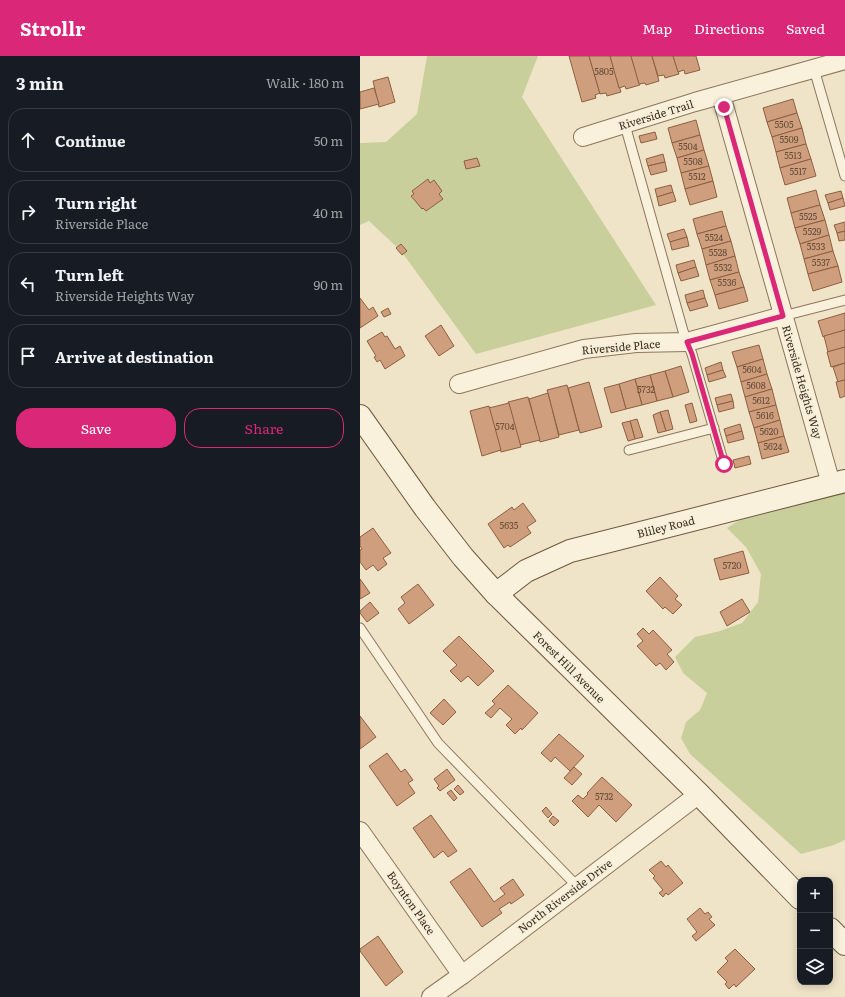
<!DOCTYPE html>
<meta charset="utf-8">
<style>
body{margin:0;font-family:Literata,serif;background:#242831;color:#f1f3f6}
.controls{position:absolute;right:12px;bottom:12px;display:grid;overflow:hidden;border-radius:8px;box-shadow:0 2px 10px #0003}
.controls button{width:36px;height:36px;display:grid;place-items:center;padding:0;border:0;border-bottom:1px solid #363941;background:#171b24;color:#f1f3f6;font:20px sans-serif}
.stop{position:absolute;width:12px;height:12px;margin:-9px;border:3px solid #db2777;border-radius:50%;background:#fff}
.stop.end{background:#db2777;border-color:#fff;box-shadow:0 1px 4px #0008}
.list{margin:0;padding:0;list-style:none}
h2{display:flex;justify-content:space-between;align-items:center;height:52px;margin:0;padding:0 16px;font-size:17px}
h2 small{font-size:13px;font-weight:400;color:#9ea1a6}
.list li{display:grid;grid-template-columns:26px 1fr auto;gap:12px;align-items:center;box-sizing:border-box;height:64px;margin:0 8px 8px;padding:0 8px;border:1px solid #363941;border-radius:16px}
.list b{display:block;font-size:15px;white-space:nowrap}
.list p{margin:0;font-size:13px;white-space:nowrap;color:#9ea1a6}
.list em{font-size:13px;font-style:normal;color:#9ea1a6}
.actions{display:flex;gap:8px;padding:12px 16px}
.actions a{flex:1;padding:9px 0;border:1px solid #db2777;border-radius:16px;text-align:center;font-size:14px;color:#db2777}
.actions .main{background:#db2777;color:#fff}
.icon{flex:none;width:22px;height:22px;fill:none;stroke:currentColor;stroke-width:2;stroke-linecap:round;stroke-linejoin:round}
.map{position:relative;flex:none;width:485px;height:941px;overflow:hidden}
header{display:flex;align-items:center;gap:24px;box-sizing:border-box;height:56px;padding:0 20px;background:#db2777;color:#fff}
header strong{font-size:19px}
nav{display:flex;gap:22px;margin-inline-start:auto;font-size:14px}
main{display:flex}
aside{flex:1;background:#171b24}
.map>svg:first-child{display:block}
.green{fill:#c9cf9b}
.building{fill:#cf9f7d;stroke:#8d5f41}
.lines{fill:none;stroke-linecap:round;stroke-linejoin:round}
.lane-casing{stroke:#8d765c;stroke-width:11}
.street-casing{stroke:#8d765c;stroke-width:20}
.secondary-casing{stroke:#6f573f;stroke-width:24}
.lane{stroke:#faf1dc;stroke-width:9}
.street{stroke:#faf1dc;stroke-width:18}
.secondary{stroke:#faf1dc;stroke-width:22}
.route{stroke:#db2777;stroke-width:5}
.labels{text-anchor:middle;stroke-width:4;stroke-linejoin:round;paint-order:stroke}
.number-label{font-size:9px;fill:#624a37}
.street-label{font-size:11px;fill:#3d2e20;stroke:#f7eed8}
</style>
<header>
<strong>Strollr</strong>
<nav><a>Map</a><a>Directions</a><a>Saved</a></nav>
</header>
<main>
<aside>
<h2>3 min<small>Walk · 180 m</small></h2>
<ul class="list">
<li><svg class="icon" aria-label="ahead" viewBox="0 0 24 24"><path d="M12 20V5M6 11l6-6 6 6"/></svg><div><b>Continue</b></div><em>50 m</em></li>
<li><svg class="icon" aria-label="right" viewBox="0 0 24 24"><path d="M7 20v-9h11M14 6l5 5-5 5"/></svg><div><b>Turn right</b><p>Riverside Place</p></div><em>40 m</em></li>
<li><svg class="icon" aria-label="left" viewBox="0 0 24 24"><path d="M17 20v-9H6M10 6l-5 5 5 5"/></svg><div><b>Turn left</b><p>Riverside Heights Way</p></div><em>90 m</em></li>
<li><svg class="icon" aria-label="arrive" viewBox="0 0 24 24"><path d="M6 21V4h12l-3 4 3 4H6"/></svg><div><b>Arrive at destination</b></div></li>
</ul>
<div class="actions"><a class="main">Save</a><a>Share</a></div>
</aside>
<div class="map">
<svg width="485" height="941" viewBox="0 0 485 941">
<rect width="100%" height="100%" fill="#f0e4c8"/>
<g class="green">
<path d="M67 0H178L162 41 296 249 116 298 41 195 9 165 0 169V87L26 86 57 58Z"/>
<path d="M485 433V784L474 789 441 798 330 698 321 682 326 666 340 654 347 637 323 617 315 601 335 581 360 575 382 567 398 546 401 518 386 491 367 472 384 461Z"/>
</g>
<g class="building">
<path d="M209 0H229L240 37 235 39 236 42 222 46Z"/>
<path d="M229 0H250L261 36 247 40 246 37 240 38Z"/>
<path d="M250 0H271L280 29 266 33 265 30 259 32Z"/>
<path d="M271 0H292L299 25 286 29 285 27 279 28Z"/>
<path d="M292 0H313L319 18 305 22 304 19 298 20Z"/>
<path d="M313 0H336L340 14 325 18 324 14 318 16Z"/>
<path d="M28 21 35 46 19 51 13 25Z"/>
<path d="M14 32 19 48 0 53V36Z"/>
<path d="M433 43 437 57 407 66 403 52Z"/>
<path d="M437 57 442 72 412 81 407 66Z"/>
<path d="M336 64 340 79 312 87 308 72Z"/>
<path d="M442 72 446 88 416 96 412 81Z"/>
<path d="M295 76 297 83 281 87 279 80Z"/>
<path d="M340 79 344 94 317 102 312 87Z"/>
<path d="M446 88 451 103 420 112 416 96Z"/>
<path d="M344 94 349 110 321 117 317 102Z"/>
<path d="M303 98 305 106 288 110 286 103Z"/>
<path d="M117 102 120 110 106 113 104 105Z"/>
<path d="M451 103 456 120 425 129 420 112Z"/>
<path d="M305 106 307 115 291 119 288 110Z"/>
<path d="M349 110 353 125 325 133 321 117Z"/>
<path d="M68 123 70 127 74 124 82 135 79 138 83 143 66 155 63 152 62 153 51 140 54 138 52 135Z"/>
<path d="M353 125 357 141 330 149 325 133Z"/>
<path d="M311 129 313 136 297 141 295 133Z"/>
<path d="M456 134 460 149 431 157 427 142Z"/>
<path d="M481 135 483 142 468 147 465 139Z"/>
<path d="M313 136 316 145 299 150 297 141Z"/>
<path d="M483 142 485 150 470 154 468 147Z"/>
<path d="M460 149 465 164 435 172 431 157Z"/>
<path d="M362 155 366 170 337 178 333 163Z"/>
<path d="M465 164 469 179 440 188 435 172Z"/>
<path d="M485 166V175L477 177 474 169Z"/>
<path d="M366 170 371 185 342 193 337 178Z"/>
<path d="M324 173 327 181 310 186 307 178Z"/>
<path d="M485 175V184L479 185 477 177Z"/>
<path d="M469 179 473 195 444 203 440 188Z"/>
<path d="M327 181 329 190 312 194 310 186Z"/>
<path d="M371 185 375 200 346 209 342 193Z"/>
<path d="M41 188 47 195 42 199 36 192Z"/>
<path d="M473 195 478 210 448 218 444 203Z"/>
<path d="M375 200 379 216 350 224 346 209Z"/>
<path d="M334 204 336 211 318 217 316 209Z"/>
<path d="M478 210 482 226 453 235 448 218Z"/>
<path d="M336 211 339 220 321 225 318 217Z"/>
<path d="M379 216 384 231 355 239 350 224Z"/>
<path d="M384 231 388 245 359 253 355 239Z"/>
<path d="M343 234 345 242 327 247 325 239Z"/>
<path d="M0 242 9 254 13 251 18 260 0 272Z"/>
<path d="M345 242 348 250 330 255 327 247Z"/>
<path d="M28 252 31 258 24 261 21 256Z"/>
<path d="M485 257V274L463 281 458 265Z"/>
<path d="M81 269 94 290 79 300 65 280Z"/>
<path d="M485 274V291L468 296 464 280Z"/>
<path d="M22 276 25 281 27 280 35 293 40 290 45 300 25 313 20 304 17 306 14 301 16 300 7 285Z"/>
<path d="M399 289 403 303 377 311 372 296Z"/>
<path d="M485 291V307L471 311 467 296Z"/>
<path d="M403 303 407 318 381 326 377 311Z"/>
<path d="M361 306 363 314 347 319 345 312Z"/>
<path d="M485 307V324L478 326 473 311Z"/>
<path d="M321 310 329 336 313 341 305 315Z"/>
<path d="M363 314 366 321 349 326 347 319Z"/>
<path d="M305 315 313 341 297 345 290 319Z"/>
<path d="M407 318 412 333 385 341 381 326Z"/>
<path d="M290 319 297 345 282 349 275 323Z"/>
<path d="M275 323 282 349 266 353 259 328Z"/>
<path d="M485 324V340L480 342 476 326Z"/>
<path d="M229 326 242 371 220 377 208 332Z"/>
<path d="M259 328 266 353 251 357 244 332Z"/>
<path d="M207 329 219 374 199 379 187 334Z"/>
<path d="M412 333 416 349 389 356 385 341Z"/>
<path d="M188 337 199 381 180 386 169 343Z"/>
<path d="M371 338 373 345 357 349 355 342Z"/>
<path d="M168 341 180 384 160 389 148 346Z"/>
<path d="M373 345 374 352 359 356 357 349Z"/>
<path d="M149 347 161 391 141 396 129 352Z"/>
<path d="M332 347 337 365 330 367 325 349Z"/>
<path d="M416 349 420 364 394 372 389 356Z"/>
<path d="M129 350 141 394 122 400 110 355Z"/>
<path d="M308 354 313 373 306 375 300 356Z"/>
<path d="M300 356 306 375 298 377 293 359Z"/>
<path d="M277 363 283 381 275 383 270 365Z"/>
<path d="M420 364 424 380 398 387 394 372Z"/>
<path d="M270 365 275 383 268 385 262 367Z"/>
<path d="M380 368 382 375 366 380 364 373Z"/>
<path d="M382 375 384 383 368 387 366 380Z"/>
<path d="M424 380 429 396 402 403 398 387Z"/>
<path d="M389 400 391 408 375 412 373 404Z"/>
<path d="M163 447 176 465 167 471 171 477 150 491 148 489 144 492 128 468 152 451 154 454Z"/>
<path d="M13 472 31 497 23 502 27 508 18 515 13 509 6 514 0 506V494L2 493 0 490V481Z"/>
<path d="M383 495 389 517 360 524 354 503Z"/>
<path d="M300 521 318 540 315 543 322 549 313 558 305 551 303 553 286 535Z"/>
<path d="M0 523 10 537 0 543Z"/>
<path d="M58 528 74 549 49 568 38 553 45 547 41 541Z"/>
<path d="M382 543 390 556 367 570 360 556Z"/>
<path d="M10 546 19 557 7 566 0 557V555Z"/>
<path d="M283 572 289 578 293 574 312 594 307 598 314 606 306 614 300 607 296 610 277 590 283 585 277 578Z"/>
<path d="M99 580 134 615 118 630 108 620 101 626 90 615 97 609 83 595Z"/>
<path d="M148 629 178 657 162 674 161 672 155 678 146 669 152 663 140 652 131 662 125 657 135 648 132 645Z"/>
<path d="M84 643 96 656 83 669 70 657Z"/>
<path d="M0 660 16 681 0 693Z"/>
<path d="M199 678 224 700 210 715 195 701 191 706 181 697Z"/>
<path d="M27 697 41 716 45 713 53 724 48 727 55 737 37 750 9 710Z"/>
<path d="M214 711 222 718 212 729 204 722Z"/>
<path d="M87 713 95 724 80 735 77 732 79 730 74 723Z"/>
<path d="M242 721 272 749 256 766 239 749 228 761 212 745 218 739 223 743 228 738 227 737Z"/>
<path d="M98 729 104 736 100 739 94 733Z"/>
<path d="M91 734 97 742 94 745 87 737Z"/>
<path d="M186 751 192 758 188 762 182 755Z"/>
<path d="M71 759 97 795 88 801 83 795 74 802 53 772Z"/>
<path d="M193 760 199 765 194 770 189 765Z"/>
<path d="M301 805 306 811 308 809 323 827 308 839 306 837 303 841 299 837 303 834 293 822 295 820 289 814Z"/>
<path d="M110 812 134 846 145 838 140 832 153 823 164 839 151 848 150 846 139 853 142 857 122 871 90 826Z"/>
<path d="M340 852 345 858 348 856 352 861 349 863 355 869 336 885 332 880 337 876 327 863Z"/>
<path d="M18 880 43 916 26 930 0 895V893Z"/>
<path d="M375 893 395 913 376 931 374 928 369 933 365 928 367 926 357 916 368 905 365 902Z"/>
</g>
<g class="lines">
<defs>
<g id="lane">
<path d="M454 13 485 120"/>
<path d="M265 69 323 275 332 298 364 408"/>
<path d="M423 260 485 244"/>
<path d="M269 394 354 372"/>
<path d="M0 572 78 687 218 831"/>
</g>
<g id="street">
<path d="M361 39 471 428"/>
<path d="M223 81 335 46 485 4"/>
<path d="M99 328 224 293 276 287 327 286 423 260"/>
<path d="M0 775 102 919"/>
<path d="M71 941 102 919 339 738"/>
</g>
<g id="secondary">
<path d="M0 360 65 452 103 501 136 538 339 738 440 842"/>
<path d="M136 538 166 515 210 495 485 425"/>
<path d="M470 873 485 888"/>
</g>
</defs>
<use href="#lane" class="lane-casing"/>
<use href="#street" class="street-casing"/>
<use href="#secondary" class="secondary-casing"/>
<use href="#lane" class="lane"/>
<use href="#street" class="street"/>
<use href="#secondary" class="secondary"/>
</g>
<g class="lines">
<path class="route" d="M364 51 423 260 327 286 332 298 364 408"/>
</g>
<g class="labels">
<g class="number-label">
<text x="244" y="19">5805</text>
<text x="424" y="72">5505</text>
<text x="429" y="87">5509</text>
<text x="328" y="94">5504</text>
<text x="433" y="103">5513</text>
<text x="333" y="109">5508</text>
<text x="438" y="119">5517</text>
<text x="337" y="124">5512</text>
<text x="448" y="164">5525</text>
<text x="452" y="179">5529</text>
<text x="354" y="185">5524</text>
<text x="456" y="194">5533</text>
<text x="358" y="200">5528</text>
<text x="461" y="210">5537</text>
<text x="363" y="215">5532</text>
<text x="367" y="230">5536</text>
<text x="392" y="317">5604</text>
<text x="396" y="333">5608</text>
<text x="286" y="337">5732</text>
<text x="401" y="348">5612</text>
<text x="405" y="363">5616</text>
<text x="145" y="374">5704</text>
<text x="409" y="379">5620</text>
<text x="413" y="394">5624</text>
<text x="149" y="473">5635</text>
<text x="372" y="513">5720</text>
<text x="244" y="744">5732</text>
</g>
<g class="street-label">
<text transform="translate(296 59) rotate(-17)" y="4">Riverside Trail</text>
<text transform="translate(261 291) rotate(-5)" y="4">Riverside Place</text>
<text transform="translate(442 326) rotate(74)" y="4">Riverside Heights Way</text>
<text transform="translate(306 471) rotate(-14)" y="4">Bliley Road</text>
<text transform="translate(209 611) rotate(45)" y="4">Forest Hill Avenue</text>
<text transform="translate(205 840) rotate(-37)" y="4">North Riverside Drive</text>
<text transform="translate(51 847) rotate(55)" y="4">Boynton Place</text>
</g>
</g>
</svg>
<div class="controls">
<button>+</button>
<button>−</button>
<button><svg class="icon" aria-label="layers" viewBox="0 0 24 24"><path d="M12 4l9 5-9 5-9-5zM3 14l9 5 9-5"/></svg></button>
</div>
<div class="stop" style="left:364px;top:408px"></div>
<div class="stop end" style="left:364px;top:51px"></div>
</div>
</main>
